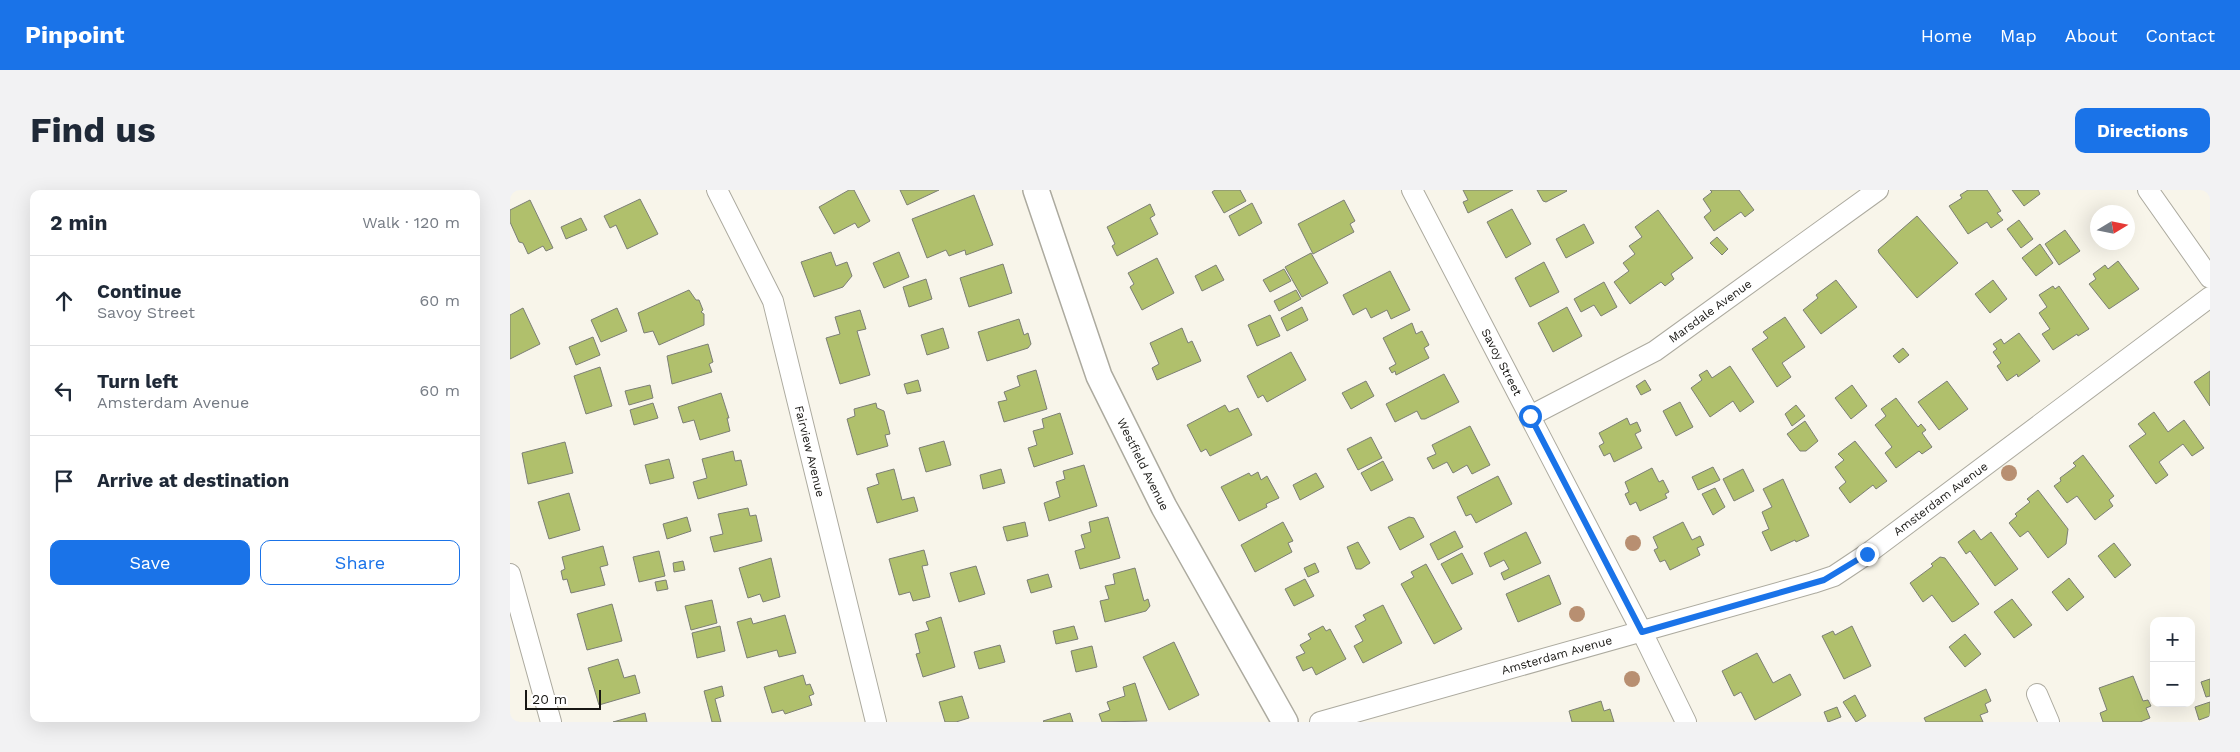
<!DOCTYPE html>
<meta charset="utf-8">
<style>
body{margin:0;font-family:"Work Sans",sans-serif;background:#f2f2f3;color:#1f2937}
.controls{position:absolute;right:15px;bottom:15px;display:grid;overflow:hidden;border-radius:10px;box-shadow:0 5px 20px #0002}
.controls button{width:45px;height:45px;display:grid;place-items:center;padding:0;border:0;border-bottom:1px solid #e0e1e3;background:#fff;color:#1f2937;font:25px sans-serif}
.compass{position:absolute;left:1580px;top:15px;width:45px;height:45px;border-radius:50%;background:#fff;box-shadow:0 5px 20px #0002;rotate:80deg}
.scale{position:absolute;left:15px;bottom:12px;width:76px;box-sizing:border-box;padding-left:5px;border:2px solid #181714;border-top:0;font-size:14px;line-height:18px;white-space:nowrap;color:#181714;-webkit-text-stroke:4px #fff;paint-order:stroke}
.stop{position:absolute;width:15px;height:15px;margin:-11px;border:4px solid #1a73e8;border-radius:50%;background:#fff}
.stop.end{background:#1a73e8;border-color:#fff;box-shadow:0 1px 5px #0008}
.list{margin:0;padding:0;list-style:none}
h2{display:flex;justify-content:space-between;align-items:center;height:65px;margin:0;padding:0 20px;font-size:21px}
h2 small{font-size:16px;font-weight:400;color:#747a83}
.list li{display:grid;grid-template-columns:32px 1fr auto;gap:15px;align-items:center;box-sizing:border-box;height:90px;padding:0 20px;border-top:1px solid #e0e1e3}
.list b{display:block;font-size:19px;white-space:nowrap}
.list p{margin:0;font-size:16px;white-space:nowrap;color:#747a83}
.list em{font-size:16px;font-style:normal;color:#747a83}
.actions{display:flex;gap:10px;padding:15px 20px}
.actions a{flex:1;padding:11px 0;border:1px solid #1a73e8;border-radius:10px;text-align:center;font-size:18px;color:#1a73e8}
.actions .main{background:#1a73e8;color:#fff}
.icon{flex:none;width:28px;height:28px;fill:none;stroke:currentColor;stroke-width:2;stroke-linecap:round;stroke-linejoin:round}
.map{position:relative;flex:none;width:1700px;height:532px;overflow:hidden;border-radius:10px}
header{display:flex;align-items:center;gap:30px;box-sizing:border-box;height:70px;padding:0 25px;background:#1a73e8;color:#fff}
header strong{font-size:24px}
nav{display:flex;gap:28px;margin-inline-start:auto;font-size:18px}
.intro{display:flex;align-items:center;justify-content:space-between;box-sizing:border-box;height:120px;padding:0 30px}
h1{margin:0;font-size:35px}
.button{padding:12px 22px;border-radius:10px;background:#1a73e8;color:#fff;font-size:18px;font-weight:700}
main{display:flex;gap:30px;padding:0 30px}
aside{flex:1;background:#fff;border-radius:10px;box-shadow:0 5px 20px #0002}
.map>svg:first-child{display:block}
.building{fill:#b0c06c;stroke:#7c7f75}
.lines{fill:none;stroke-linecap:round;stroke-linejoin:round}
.minor-casing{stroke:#acaa9f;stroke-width:22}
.tertiary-casing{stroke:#acaa9f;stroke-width:28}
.minor{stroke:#fff;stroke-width:20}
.tertiary{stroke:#fff;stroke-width:25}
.tree{fill:#b88f71}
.route{stroke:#1a73e8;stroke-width:6}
.labels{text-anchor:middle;stroke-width:4;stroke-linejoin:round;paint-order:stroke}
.street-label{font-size:12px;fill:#181714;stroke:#fff}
</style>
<header>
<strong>Pinpoint</strong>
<nav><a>Home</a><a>Map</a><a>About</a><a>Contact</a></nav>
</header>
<div class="intro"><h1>Find us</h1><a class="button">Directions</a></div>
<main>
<aside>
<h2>2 min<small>Walk · 120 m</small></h2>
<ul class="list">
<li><svg class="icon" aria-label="ahead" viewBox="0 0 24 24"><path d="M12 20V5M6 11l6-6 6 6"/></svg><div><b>Continue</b><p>Savoy Street</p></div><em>60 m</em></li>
<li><svg class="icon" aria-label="left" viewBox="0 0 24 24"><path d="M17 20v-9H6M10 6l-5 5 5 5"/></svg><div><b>Turn left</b><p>Amsterdam Avenue</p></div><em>60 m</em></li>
<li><svg class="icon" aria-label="arrive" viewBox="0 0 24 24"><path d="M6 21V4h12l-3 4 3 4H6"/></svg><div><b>Arrive at destination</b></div></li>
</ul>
<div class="actions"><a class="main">Save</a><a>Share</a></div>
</aside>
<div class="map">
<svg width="1700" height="532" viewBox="0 0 1700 532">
<rect width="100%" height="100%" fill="#f8f5ea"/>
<g class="building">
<path d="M339 0H344L360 31 348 38 345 33 324 44 309 17Z"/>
<path d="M390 0H429L397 15Z"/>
<path d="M705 0H730L736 11 714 23 702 2Z"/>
<path d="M953 0H1003L958 23 953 12 958 10Z"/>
<path d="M1027 0H1056L1057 1 1036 12 1033 11Z"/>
<path d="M1200 0H1229L1244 20 1235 27 1231 22 1204 41 1194 27 1201 21 1193 9 1202 2Z"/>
<path d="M1458 0H1477L1491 21 1487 23 1493 30 1481 38 1477 32 1458 44 1439 16 1452 8 1450 5Z"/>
<path d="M1502 0H1528L1530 4 1514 16Z"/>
<path d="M464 5 483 55 456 65 455 60 439 66 436 60 417 68 402 29Z"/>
<path d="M130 9 148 44 117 59 106 35 100 38 94 26Z"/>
<path d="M20 10 43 58 36 61 33 56 18 64 13 53 9 52 0 32V20Z"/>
<path d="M834 10 845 31 840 34 844 42 803 64 788 34Z"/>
<path d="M742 13 752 33 729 46 719 26Z"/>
<path d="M640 14 645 25 640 28 648 44 607 66 602 56 605 54 597 37Z"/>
<path d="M1002 19 1021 54 996 68 977 32Z"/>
<path d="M1148 20 1183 68 1161 84 1164 89 1155 96 1151 92 1120 114 1104 92 1119 81 1113 73 1125 64 1119 56 1132 47 1125 37Z"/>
<path d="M1407 26 1448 73 1407 108 1369 63 1368 60Z"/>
<path d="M71 28 77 40 56 49 51 37Z"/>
<path d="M1509 30 1523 49 1511 58 1497 39Z"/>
<path d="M1074 34 1084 53 1056 68 1046 49Z"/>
<path d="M1555 40 1570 61 1549 75 1535 54Z"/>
<path d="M1207 47 1218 59 1212 65 1200 53Z"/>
<path d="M1530 54 1543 73 1526 86 1512 68Z"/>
<path d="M321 62 326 76 337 72 342 86 333 97 304 107 291 72Z"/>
<path d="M389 62 399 87 374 98 363 73Z"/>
<path d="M801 63 818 93 792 107 775 77Z"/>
<path d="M647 68 664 103 632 120 620 97 624 94 618 83Z"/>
<path d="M1608 71 1629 99 1599 119 1579 94 1586 89 1583 84 1595 75 1598 79Z"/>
<path d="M1034 72 1049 102 1020 117 1005 88Z"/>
<path d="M493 74 502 103 459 117 450 88Z"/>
<path d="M706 75 714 90 692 101 685 86Z"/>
<path d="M774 79 781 91 760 102 753 90Z"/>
<path d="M880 81 900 120 881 129 877 120 861 128 856 118 843 125 833 105Z"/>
<path d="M416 89 422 109 399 117 393 97Z"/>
<path d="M1326 90 1347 117 1311 144 1293 120 1308 108 1306 105Z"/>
<path d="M1483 90 1497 109 1480 123 1465 104Z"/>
<path d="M1094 92 1107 117 1091 126 1084 115 1071 122 1064 109Z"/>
<path d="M1543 96 1545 99 1549 96 1579 139 1568 146 1567 144 1543 160 1532 144 1540 139 1529 123 1537 117 1529 105Z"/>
<path d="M179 100 186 110H189L193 120 191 122 194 124V135L149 155 143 141 134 143 128 123Z"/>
<path d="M786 100 791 109 769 121 764 111Z"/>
<path d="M792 117 798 130 777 141 771 128Z"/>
<path d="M1057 117 1072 146 1043 162 1028 133Z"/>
<path d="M13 118 30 154 0 169V125Z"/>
<path d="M107 118 117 141 91 152 81 130Z"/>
<path d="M350 120 356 139 347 141 360 185 330 194 316 148 330 144 325 127Z"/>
<path d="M760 125 770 146 747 156 738 135Z"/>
<path d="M1275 127 1295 157 1272 173 1281 187 1267 197 1242 159 1258 148 1253 142Z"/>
<path d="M509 129 514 145 518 143 521 154 518 158 477 171 468 142Z"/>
<path d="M902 133 906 144 912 141 919 155 914 158 919 168 886 185 885 181 882 183 879 178 886 174 873 148Z"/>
<path d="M433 138 439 158 417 165 411 145Z"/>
<path d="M672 138 678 153 682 151 691 171 647 190 642 178 649 174 640 153Z"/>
<path d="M1509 143 1530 171 1508 187 1507 184 1497 191 1487 176 1491 173 1483 162 1487 159 1483 154 1491 149 1494 154Z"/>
<path d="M83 147 90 165 66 175 59 157Z"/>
<path d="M198 154 203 172 199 174 202 182 162 194 157 166Z"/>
<path d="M1393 158 1399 165 1389 173 1383 166Z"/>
<path d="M781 162 796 190 757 212 753 205 748 208 737 186Z"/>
<path d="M1220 176 1244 212 1230 222 1223 211 1200 227 1181 198 1192 190 1189 185 1197 180 1202 188Z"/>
<path d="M90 177 102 216 76 224 64 186Z"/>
<path d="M526 180 537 219 494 232 488 212 497 210 494 202 510 196 507 186Z"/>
<path d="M1700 181V216L1684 192Z"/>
<path d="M934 184 949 212 915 229H911L907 221 885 232 876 214Z"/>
<path d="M408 190 411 201 397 204 394 194Z"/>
<path d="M1135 190 1141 200 1131 205 1126 196Z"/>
<path d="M856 191 864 206 841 219 832 203Z"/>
<path d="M1437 191 1458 219 1429 240 1408 212Z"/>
<path d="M140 195 143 208 119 215 115 201Z"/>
<path d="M1342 195 1357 216 1341 229 1325 208Z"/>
<path d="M211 203 219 228H217L220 241 190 250 184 230 173 233 168 217Z"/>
<path d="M1386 208 1408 237 1411 234 1416 240 1412 243 1422 257 1412 264 1409 261 1386 278 1375 263 1382 257 1365 235 1376 226 1371 219Z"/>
<path d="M1170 212 1183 237 1166 246 1153 221Z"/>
<path d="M143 213 148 228 124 235 120 220Z"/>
<path d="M366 213 367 218 374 221 380 244 375 245 378 256 347 265 337 229 345 226 344 219Z"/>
<path d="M715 215 719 222 728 218 742 245 700 266 696 259 691 262 677 235Z"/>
<path d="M1286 215 1295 226 1282 236 1275 224Z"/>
<path d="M1644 222 1658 242 1674 230 1694 258 1682 266 1673 254 1649 272 1658 285 1646 294 1619 256 1636 244 1628 234Z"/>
<path d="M550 223 563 264 524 277 518 258 527 255 523 241 534 238 532 229Z"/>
<path d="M1117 228 1120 235 1127 232 1131 241 1125 244 1132 258 1104 272 1100 263 1094 266 1089 256 1094 253 1089 243Z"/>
<path d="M1295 231 1308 251 1296 261H1290L1277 244Z"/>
<path d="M960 236 980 275 962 284 957 275 943 283 937 272 923 279 917 268 926 264 922 255Z"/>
<path d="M861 247 872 268 848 280 837 259Z"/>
<path d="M434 251 441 275 416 282 409 258Z"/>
<path d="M1345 251 1377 291 1366 299 1363 295 1340 313 1329 298 1336 292 1325 277 1334 270 1328 264Z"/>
<path d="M55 252 63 283 18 294 12 263Z"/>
<path d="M223 261 225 271 231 270 237 295 188 309 183 292 197 288 192 269Z"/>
<path d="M1573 265 1604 306 1599 310 1603 316 1585 330 1567 306 1557 313 1544 296 1551 291 1550 288 1566 276 1563 273Z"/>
<path d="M159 269 164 288 140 294 135 275Z"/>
<path d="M873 271 883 290 861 301 851 283Z"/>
<path d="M574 275 587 316 539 331 534 313 550 307 546 292 555 289 553 281Z"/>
<path d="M1203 277 1210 290 1188 300 1182 287Z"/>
<path d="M1142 278 1149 292 1153 290 1159 302 1155 304 1157 308 1130 321 1126 312 1120 315 1115 304 1119 302 1115 292Z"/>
<path d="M384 279 392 310 404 307 408 321 367 333 357 298 369 294 366 284Z"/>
<path d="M491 279 495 293 473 299 470 285Z"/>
<path d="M1233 279 1244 301 1224 311 1213 289Z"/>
<path d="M748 282 751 290 757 286 769 308 756 314 757 317 729 331 711 297 739 283 741 286Z"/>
<path d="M806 283 814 297 790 310 783 295Z"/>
<path d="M988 286 1002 314 966 333 961 324 956 326 947 307Z"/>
<path d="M1273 289 1299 346 1286 352 1285 350 1261 361 1252 342 1259 339 1252 322 1262 317 1253 299Z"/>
<path d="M1205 298 1215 317 1203 325 1192 304Z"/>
<path d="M1528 300 1558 339 1556 354 1538 368 1518 341 1510 347 1499 333 1507 326 1505 324 1520 312 1517 309Z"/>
<path d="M59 303 70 340 39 349 28 312Z"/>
<path d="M238 318 240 326 246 325 252 351 204 362 200 347 213 344 208 324Z"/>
<path d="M177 327 181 341 157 349 153 334Z"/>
<path d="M598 327 610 368 570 379 565 361 575 358 571 345 581 342 579 332Z"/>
<path d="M899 327 904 328 914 347 890 360 878 337Z"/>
<path d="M515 332 518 346 497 351 493 337Z"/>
<path d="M773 332 783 351 778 353 782 362 745 382 731 355Z"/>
<path d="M1173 332 1182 350 1190 346 1194 355 1187 358 1190 365 1160 380 1155 370 1150 372 1144 360 1148 358 1143 347Z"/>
<path d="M1464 340 1471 350 1481 342 1508 379 1485 396 1460 361 1456 364 1448 352Z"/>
<path d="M945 341 953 357 928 370 920 354Z"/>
<path d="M1016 342 1031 373 994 390 991 383 999 379 994 370 980 377 974 363Z"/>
<path d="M848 352 860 373 851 379H846L837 357Z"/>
<path d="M1604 353 1621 375 1605 388 1588 366Z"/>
<path d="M93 356 98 375 90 377 95 395 61 403 57 389 53 390 51 381 55 379 52 367Z"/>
<path d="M414 360 418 375 412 376 420 407 403 411 400 402 389 405 379 369Z"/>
<path d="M149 361 155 386 129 392 123 367Z"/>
<path d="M952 363 963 384 942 394 931 374Z"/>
<path d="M1430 367 1435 368 1469 414 1445 431 1442 432 1422 405 1413 412 1400 393 1423 376 1421 374Z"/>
<path d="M261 368 270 407 253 412 250 404 238 408 229 378Z"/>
<path d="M173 371 175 380 164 382 163 373Z"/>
<path d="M805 373 809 382 798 387 794 378Z"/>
<path d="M916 374 952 439 924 454 891 394 904 387 901 382Z"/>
<path d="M466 376 475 404 449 412 440 383Z"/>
<path d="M625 378 634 411 638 409 640 416 636 421 595 432 590 411 599 409 595 396 605 394 603 384Z"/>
<path d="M538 384 542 397 521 403 517 390Z"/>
<path d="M1039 385 1051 414 1008 432 996 404Z"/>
<path d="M1559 388 1574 407 1557 421 1542 402Z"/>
<path d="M795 389 804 406 784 416 775 399Z"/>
<path d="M156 390 158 399 147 401 145 392Z"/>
<path d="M1502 409 1522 435 1504 448 1484 422Z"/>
<path d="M202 410 207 433 181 440 175 416Z"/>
<path d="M102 414 112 451 77 460 67 424Z"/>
<path d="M873 415 892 453 853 473 844 456 853 451 845 436 856 430 853 425Z"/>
<path d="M275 425 286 463 269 467 267 460 237 468 227 432 241 428 243 434Z"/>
<path d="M431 427 445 477 413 487 406 464 410 463 405 444 419 440 416 432Z"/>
<path d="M210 436 215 461 187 468 182 443Z"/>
<path d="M564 436 568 449 546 454 543 441Z"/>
<path d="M813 436 816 441 820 439 836 469 806 485 802 477 793 481 786 467 795 463 790 455 801 449 798 444Z"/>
<path d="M1342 436 1361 476 1334 489 1312 446 1323 441 1325 445Z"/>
<path d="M1455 444 1471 464 1455 477 1439 457Z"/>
<path d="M664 452 689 505 659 520 633 467Z"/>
<path d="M490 455 495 472 469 479 464 462Z"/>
<path d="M582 456 587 477 566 482 561 461Z"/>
<path d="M1247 463 1263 493 1280 484 1291 505 1245 530 1231 502 1224 506 1212 481Z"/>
<path d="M108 469 114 488 125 485 130 503 89 515 78 478Z"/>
<path d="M293 485 296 495 300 494 304 504 299 506 302 515 275 524 273 520 262 523 254 497Z"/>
<path d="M1623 486 1633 511 1638 510 1641 516 1636 518 1640 528 1630 532H1593L1590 523 1597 520 1589 498Z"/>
<path d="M1700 489V506L1696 507 1691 492Z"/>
<path d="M625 493 637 531 592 532 589 524 600 520 597 512 615 506 613 497Z"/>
<path d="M212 496 214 506 205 509 211 532H202L194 501Z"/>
<path d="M1476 499 1481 511 1475 514 1478 522 1470 525 1473 532H1416L1414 528Z"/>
<path d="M1345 505 1356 526 1346 532 1333 512Z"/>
<path d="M452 506 459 528 446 532H435L429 512Z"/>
<path d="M1091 511 1094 521 1100 519 1104 532H1062L1059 521Z"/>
<path d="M1700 512V526L1689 530 1685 517Z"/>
<path d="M1327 517 1331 527 1318 532 1314 522Z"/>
<path d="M135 523 137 532H103Z"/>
<path d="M560 523 563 532H534L533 531Z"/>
</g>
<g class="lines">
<defs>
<g id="minor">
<path id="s1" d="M207 0 263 111 366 532"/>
<path id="s2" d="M902 0 1132 442 1176 532"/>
<path d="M1638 0 1700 88"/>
<path id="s3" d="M1020 226 1145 161 1368 0"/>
<path d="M0 384 41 532"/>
<path d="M1527 504 1539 532"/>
<path id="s4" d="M810 532 1303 393 1324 386 1357 364 1700 107"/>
</g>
<g id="tertiary">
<path id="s5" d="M526 0 589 186 654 317 775 532"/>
</g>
</defs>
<use href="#minor" class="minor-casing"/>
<use href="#tertiary" class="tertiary-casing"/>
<use href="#minor" class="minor"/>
<use href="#tertiary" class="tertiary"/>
</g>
<g class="tree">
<circle cx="1499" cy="283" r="8"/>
<circle cx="1123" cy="353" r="8"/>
<circle cx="1067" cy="424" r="8"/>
<circle cx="1122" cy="489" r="8"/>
</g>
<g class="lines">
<path class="route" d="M1020 226 1132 442 1314 390 1357 364"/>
</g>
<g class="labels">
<g class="street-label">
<text dy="4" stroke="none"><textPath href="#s3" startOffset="209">Marsdale Avenue</textPath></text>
<text dy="4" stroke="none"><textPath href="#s2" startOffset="194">Savoy Street</textPath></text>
<text dy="4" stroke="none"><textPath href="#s1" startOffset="279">Fairview Avenue</textPath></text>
<text dy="4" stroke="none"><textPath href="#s5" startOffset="295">Westfield Avenue</textPath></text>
<text dy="4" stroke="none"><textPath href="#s4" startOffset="666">Amsterdam Avenue</textPath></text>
<text dy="4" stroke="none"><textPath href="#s4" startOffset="246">Amsterdam Avenue</textPath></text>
</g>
</g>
</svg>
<div class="controls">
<button>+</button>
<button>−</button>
</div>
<svg class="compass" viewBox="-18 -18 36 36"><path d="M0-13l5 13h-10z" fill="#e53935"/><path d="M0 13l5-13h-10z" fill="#747a83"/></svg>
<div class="scale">20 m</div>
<div class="stop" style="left:1020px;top:226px"></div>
<div class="stop end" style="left:1357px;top:364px"></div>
</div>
</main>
